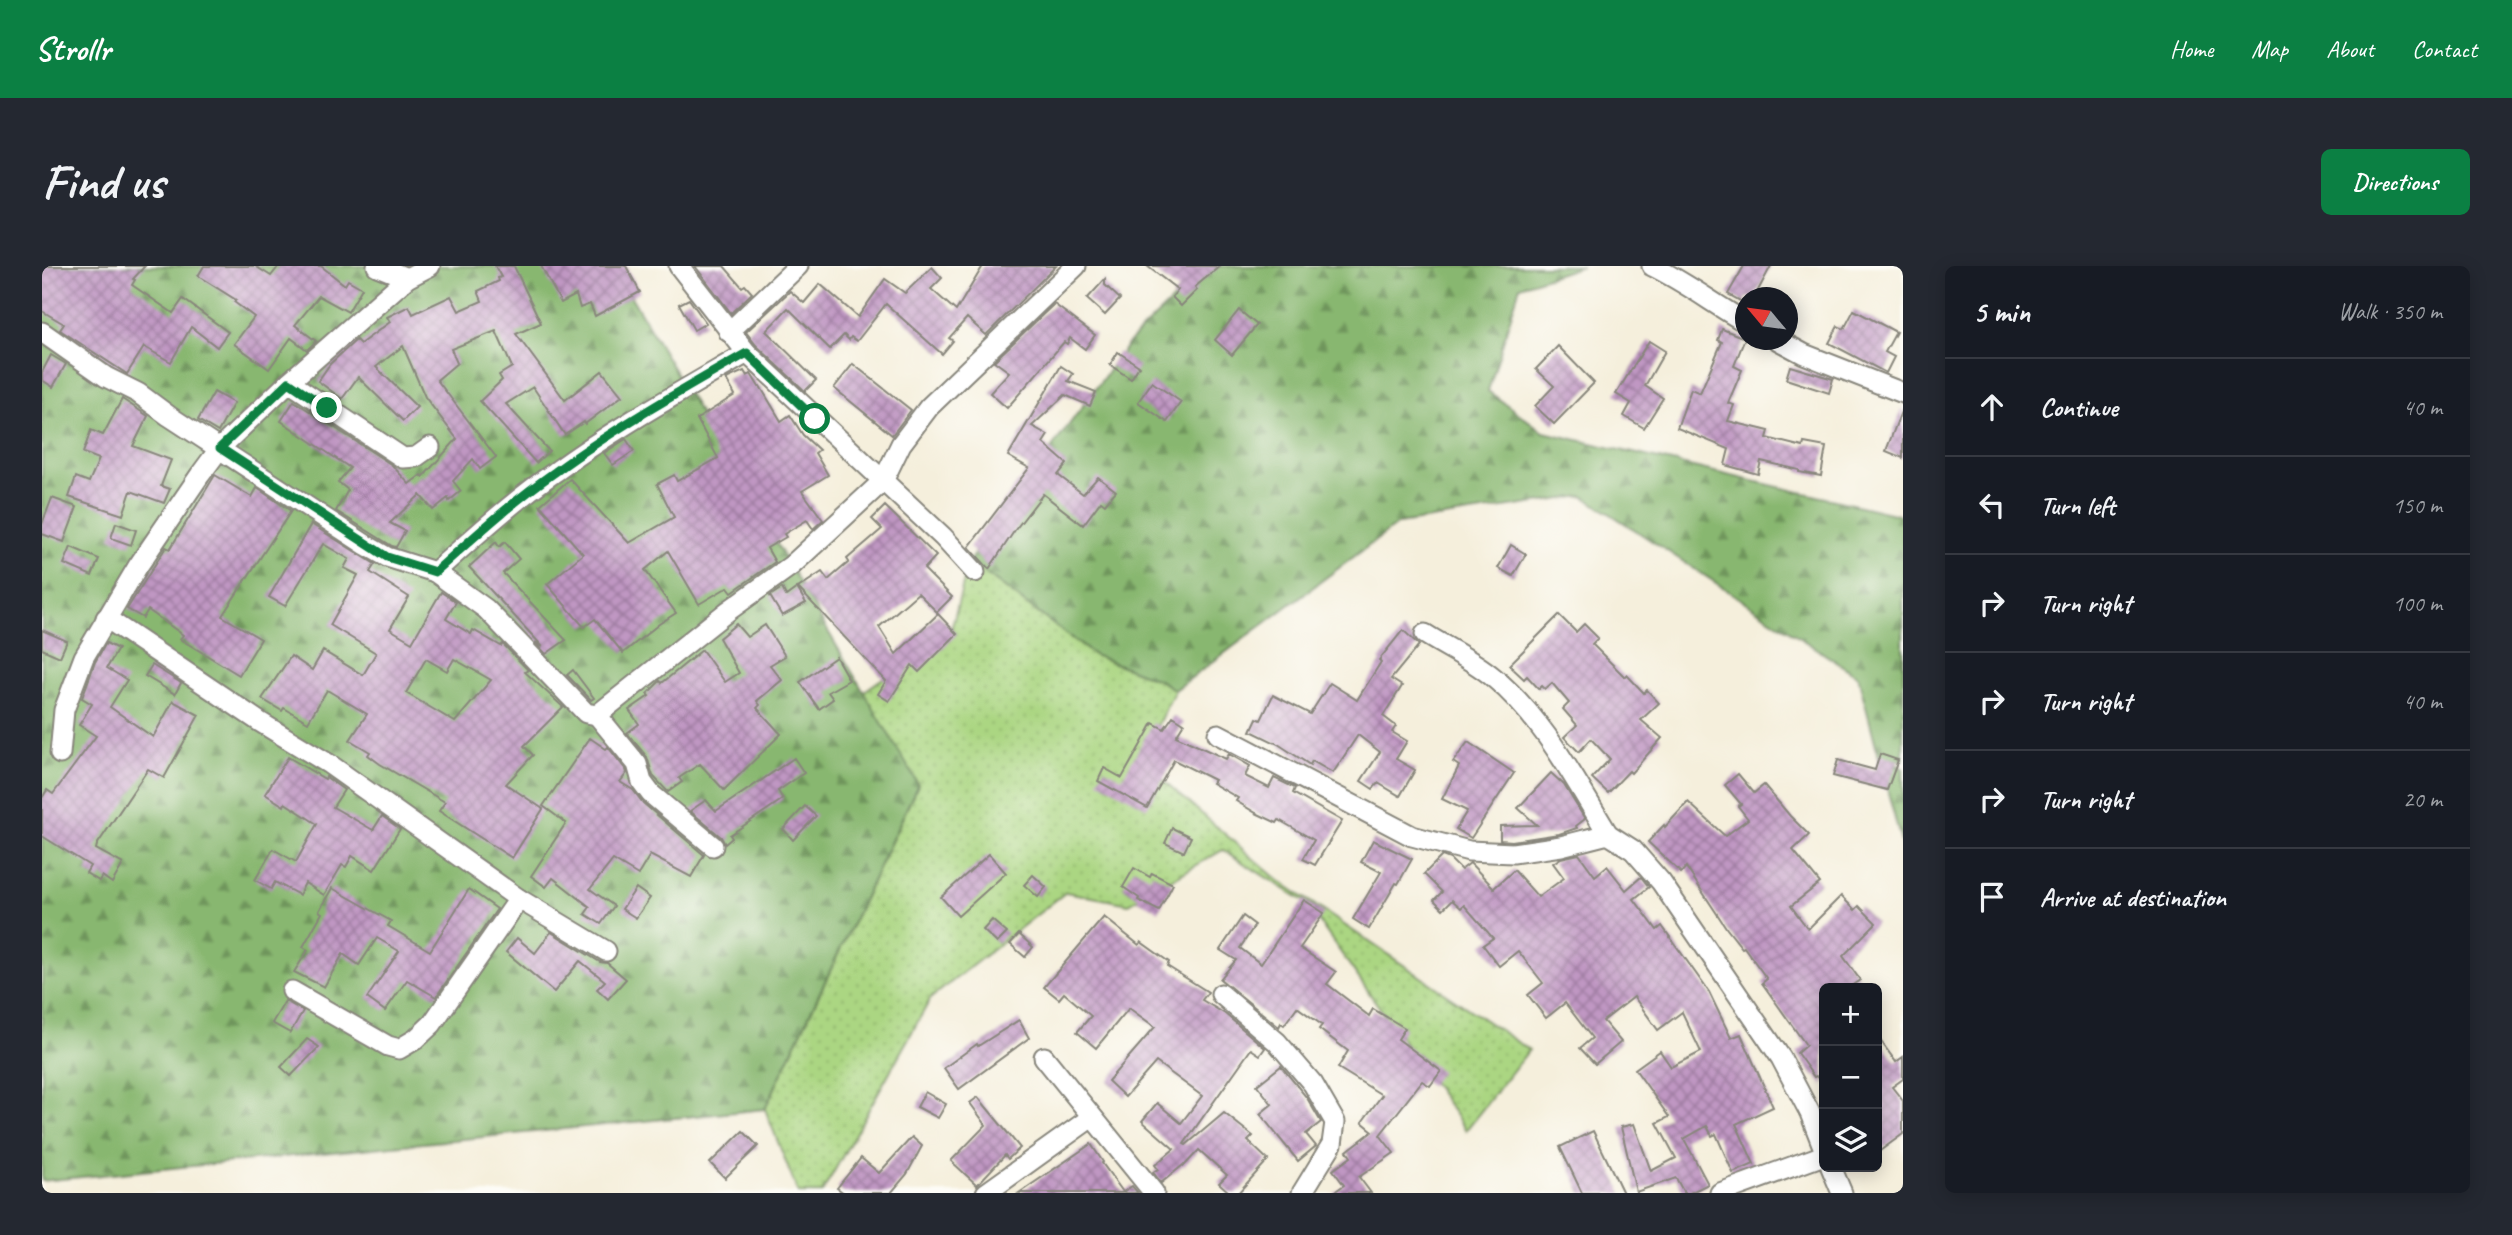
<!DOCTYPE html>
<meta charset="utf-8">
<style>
body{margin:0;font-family:Caveat,sans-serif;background:#242831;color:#f1f3f6}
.controls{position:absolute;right:21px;bottom:21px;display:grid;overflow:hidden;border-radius:10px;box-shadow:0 4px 18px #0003}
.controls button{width:63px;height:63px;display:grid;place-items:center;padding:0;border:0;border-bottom:2px solid #363941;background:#171b24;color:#f1f3f6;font:35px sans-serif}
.compass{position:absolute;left:1693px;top:21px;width:63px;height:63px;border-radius:50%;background:#171b24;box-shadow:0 4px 18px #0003;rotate:299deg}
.stop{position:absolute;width:21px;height:21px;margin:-16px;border:5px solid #0b8043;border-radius:50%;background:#fff}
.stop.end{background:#0b8043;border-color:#fff;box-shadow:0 2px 7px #0008}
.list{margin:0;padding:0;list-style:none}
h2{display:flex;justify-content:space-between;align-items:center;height:91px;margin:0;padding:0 28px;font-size:30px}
h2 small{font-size:23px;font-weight:400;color:#9ea1a6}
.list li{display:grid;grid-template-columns:46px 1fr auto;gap:21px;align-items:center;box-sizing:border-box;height:98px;padding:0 28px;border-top:2px solid #363941}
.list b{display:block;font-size:26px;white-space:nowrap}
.list em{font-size:23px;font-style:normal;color:#9ea1a6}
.icon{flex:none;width:38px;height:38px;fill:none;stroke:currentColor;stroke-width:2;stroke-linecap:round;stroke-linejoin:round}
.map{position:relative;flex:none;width:1861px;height:927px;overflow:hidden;border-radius:10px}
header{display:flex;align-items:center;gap:42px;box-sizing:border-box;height:98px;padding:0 35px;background:#0b8043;color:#fff}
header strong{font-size:33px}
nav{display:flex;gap:38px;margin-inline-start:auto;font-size:24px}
.intro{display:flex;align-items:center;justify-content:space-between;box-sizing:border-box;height:168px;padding:0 42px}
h1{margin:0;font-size:49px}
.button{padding:18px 32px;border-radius:10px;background:#0b8043;color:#fff;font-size:24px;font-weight:700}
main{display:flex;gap:42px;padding:0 42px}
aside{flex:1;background:#171b24;border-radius:10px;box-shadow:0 4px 18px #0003}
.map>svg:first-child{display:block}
.grass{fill:url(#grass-dots);stroke:#64794f;stroke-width:2}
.forest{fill:url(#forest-firs);stroke:#526a46;stroke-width:2}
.building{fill:url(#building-cross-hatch);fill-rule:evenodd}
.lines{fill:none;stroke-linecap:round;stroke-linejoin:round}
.minor-casing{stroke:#88867c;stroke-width:23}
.minor{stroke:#fff;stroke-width:19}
.route{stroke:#0b8043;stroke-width:9}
</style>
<header>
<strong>Strollr</strong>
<nav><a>Home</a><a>Map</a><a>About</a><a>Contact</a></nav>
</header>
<div class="intro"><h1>Find us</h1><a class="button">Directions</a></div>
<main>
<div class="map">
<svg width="1861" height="927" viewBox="0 0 1861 927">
<defs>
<pattern id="grass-dots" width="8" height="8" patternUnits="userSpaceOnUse" patternTransform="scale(1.75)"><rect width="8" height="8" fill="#abd682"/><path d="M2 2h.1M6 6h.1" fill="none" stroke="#93b770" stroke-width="1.8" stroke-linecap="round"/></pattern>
<pattern id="forest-firs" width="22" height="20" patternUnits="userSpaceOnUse" patternTransform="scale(1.75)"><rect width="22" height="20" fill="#88b770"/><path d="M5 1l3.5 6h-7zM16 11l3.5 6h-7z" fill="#6e945b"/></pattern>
<pattern id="building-cross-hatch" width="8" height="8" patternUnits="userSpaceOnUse" patternTransform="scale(1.75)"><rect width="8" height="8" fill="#c097c3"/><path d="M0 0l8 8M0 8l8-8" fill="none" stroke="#9b7a9e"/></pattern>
</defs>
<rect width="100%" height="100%" fill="#fdfcf7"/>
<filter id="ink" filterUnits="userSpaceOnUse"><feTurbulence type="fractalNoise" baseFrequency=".0143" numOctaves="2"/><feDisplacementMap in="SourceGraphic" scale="14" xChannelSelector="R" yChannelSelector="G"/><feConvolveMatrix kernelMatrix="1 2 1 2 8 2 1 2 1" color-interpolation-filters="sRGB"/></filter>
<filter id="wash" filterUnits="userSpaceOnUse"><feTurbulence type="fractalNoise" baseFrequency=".00686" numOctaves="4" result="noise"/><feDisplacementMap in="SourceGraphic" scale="28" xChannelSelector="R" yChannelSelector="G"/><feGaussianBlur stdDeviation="1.57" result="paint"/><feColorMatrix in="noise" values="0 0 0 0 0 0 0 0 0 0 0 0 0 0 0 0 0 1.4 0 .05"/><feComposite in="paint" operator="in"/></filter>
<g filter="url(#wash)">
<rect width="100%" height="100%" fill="#f5efdc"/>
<path class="grass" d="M927 295 1052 389 1119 415 1133 424 1098 494 1236 614 1487 784 1424 864 1263 636 1181 584 1087 638 1024 626 889 732 780 927H756L723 843 876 519 814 431 909 364Z"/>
<g class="forest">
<path d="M0 0H571L876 518 723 843 0 915Z"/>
<path d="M1166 0H1540L1478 20 1446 125 1502 166 1861 250V494H1851L1861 503V584L1816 410 1541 230 1356 258 1133 424 1119 415 1052 389 927 295 1090 73Z"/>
</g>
<g id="blocks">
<g class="building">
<path d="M0 0H103L91 13 93 14 90 19 131 47 141 33 186 66 175 81 149 61 129 96 102 81 85 108 18 64 22 58 0 45Z"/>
<path d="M162 0H213L229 10 237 0H279L303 19 306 14 320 22 306 46 277 30 253 59 274 75 265 84 249 72 227 103 192 78 212 51 192 36 194 34 156 10Z"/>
<path d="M453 0H472L499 57 474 68 523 134 560 105 580 130 543 158 542 156 523 169 491 121 464 138 507 185 494 197 438 135 460 114 457 109 470 101 454 65 409 83 415 97 395 114 454 191 438 203 431 193 411 215 419 225 407 235 406 232 391 244 378 229 348 257 363 265 354 281 350 280 294 245 306 224 296 216 308 202 239 155 252 135 350 199 367 218 379 209 381 211 415 173 383 131 361 80 334 101 375 141 361 155 316 111 300 133 276 115 288 98 314 74 318 78 348 56 345 51 367 40 371 48 409 30 417 45 440 35 436 25 457 15 456 12 459 11Z"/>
<path d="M499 0H584L598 26 553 50 548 38 538 42 534 29 519 37Z"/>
<path d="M653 0H682L700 21 703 19 710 27 689 47Z"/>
<path d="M941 0H1014L944 69 925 52 907 72 911 75 900 88 844 38 815 75 809 71 807 74 802 69 788 83 746 42 724 65 774 114 763 125 714 79 704 66 748 25 762 37 778 18 816 51 843 13 863 27 890 1 900 12 889 23 914 45Z"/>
<path d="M1105 0H1178L1153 21 1155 24 1139 40 1130 31 1136 24Z"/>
<path d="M1702 0H1729L1712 32H1704V38L1686 28Z"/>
<path d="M1063 13V19L1078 33 1063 49 1045 33Z"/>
<path d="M647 33 664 57 652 64 637 38Z"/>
<path d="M1012 38 1053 69 1043 83 1028 72 1025 78 1022 76 965 142 948 127 967 106 952 95Z"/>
<path d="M1197 44 1215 59 1190 89 1173 74Z"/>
<path d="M1812 44 1854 66 1843 86 1852 91 1844 107 1787 77 1796 60 1802 63Z"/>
<path d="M1680 63 1703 72 1692 100 1700 104 1686 137 1692 139 1686 155 1727 165 1725 172 1761 181 1762 177 1784 181 1779 210 1757 206V204L1719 195 1716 208 1683 199 1687 183 1635 162 1649 123 1658 127 1680 76 1676 74Z"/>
<path d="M1607 75 1623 85 1603 120 1621 132 1602 162 1582 150 1589 137 1574 128Z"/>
<path d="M1516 80 1552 117 1512 158 1493 140 1512 120 1494 103Z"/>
<path d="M1076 86 1097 100 1089 113 1068 99Z"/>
<path d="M9 89 24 98 11 121 0 114V106Z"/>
<path d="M811 98 869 144 850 169 792 122Z"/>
<path d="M1019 100 1031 108 1026 115 1054 126 1048 140 1023 129 990 160 1006 169 1001 177 1025 198 1016 209 1041 228 1056 211 1074 225 1063 238 1059 235 1041 259 1001 228 973 264 947 303 927 281 987 202 966 190Z"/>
<path d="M1748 100 1791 113 1787 127 1744 113Z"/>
<path d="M702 105 705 110 709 108 717 121 718 120 739 155 748 149 761 169 777 184 773 187 786 209 760 225 781 254 771 263 765 254 742 268 744 271 725 282 733 296 690 326 686 321 657 338 626 285 603 304 634 347 617 358 581 387 553 353 542 361 505 318 541 288 498 239 528 213 587 277 632 251 615 218 632 209 635 215 676 192 655 153 693 129 684 113Z"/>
<path d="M1110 116 1139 136 1125 156 1096 136Z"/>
<path d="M172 126 192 137 176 166 156 154Z"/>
<path d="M80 133 106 150 91 180 129 194 119 220 128 223 122 237 89 225 81 249 27 231 34 211 47 216 57 193 41 187 49 164 61 169Z"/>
<path d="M1860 143H1861V192L1844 185Z"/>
<path d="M584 173 592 185 571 199 562 187Z"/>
<path d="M173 209 210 231 215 222 249 245 180 350 219 373 197 409 138 373 141 369 106 344 101 352 85 343 124 281 128 283Z"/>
<path d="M10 232 35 241 22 276 0 268V258Z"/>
<path d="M843 240 894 290 882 303 910 331 895 346 876 327 837 361 854 388 896 348 915 368 877 406 870 399 847 435 836 428 844 415 756 322 780 306 786 314 807 296 805 293 840 263 830 253Z"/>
<path d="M74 257 94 264 89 279 69 272Z"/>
<path d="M269 258 333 298 328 306 367 331 348 363 370 376 399 326 414 336 404 353 429 368 431 364 459 380 461 378 486 404 483 406 521 441 482 480 491 489 464 518 501 543 470 592 397 545 403 536 338 498 326 489 328 486 308 474 325 448 285 424 266 456 242 442 240 445 220 433 249 390 270 404 281 385 321 409 334 387 288 359 316 309 302 302 307 293 281 278 243 340 227 331ZM384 393 405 405 412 393 449 414 413 456 364 427Z"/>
<path d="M454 276 457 281 463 276 477 293 461 307 524 374 504 388 493 376 501 381 427 301Z"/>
<path d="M1469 279 1484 288 1471 310 1456 302Z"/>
<path d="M29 281 57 293 50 310 22 298Z"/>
<path d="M740 322 744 330 755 322 764 337 740 350 728 330Z"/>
<path d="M1517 349 1534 366 1542 358 1556 372 1550 378 1583 411 1585 409 1602 427 1605 424 1617 437 1599 454 1620 472 1589 507 1587 505 1566 527 1550 512 1568 493 1549 473 1537 486 1522 471 1535 459 1521 443 1527 437 1510 417 1503 423 1500 420 1497 423 1485 410 1482 413 1467 399Z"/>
<path d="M694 358 705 371 723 359 743 390 728 399 740 414 715 435 718 439 715 442 739 468 682 524 658 498 637 512 640 516 626 526 611 510 605 491 585 467 597 458 587 444 607 430 605 428 618 415 620 417 660 384 683 416 697 407 677 372Z"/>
<path d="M0 364 25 375 18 391 0 383Z"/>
<path d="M1361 364 1377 379 1349 413 1360 420 1341 450 1354 460 1350 466 1365 475 1354 493 1373 504 1358 530 1336 517 1331 523 1319 515 1338 486 1316 469 1291 507 1270 495 1268 499 1236 478 1209 465 1215 452 1219 454 1231 429 1268 448 1288 417 1315 434 1339 396 1337 394Z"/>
<path d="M64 377 76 383 65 402 85 414 68 441 111 471 131 435 157 449 122 512 106 503 55 579 54 583 81 598 70 617 60 610 57 615 44 607 48 600 0 570V532L5 524 11 528 54 470 37 459 50 438 40 432 53 396Z"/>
<path d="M794 391 807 414 786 426 791 433 777 443 758 416Z"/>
<path d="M110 399 139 417 133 428 103 410Z"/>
<path d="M531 404 552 432 549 434 525 409Z"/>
<path d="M1131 450 1142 457 1134 470 1184 493 1187 488 1208 500 1203 510 1227 522 1232 512 1253 522 1251 527 1300 555 1273 599 1261 593 1272 574 1237 554 1235 557 1214 547 1194 535 1196 532 1170 517 1172 514 1132 494 1105 542 1056 515 1062 502 1080 512 1111 457 1122 463Z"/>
<path d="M548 472 564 483 566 481 584 504 585 507 578 516 591 524 601 537 662 589 649 611 608 589 596 609 571 594 548 623 572 640 559 658 543 648 548 641 511 612 504 621 489 610 524 557 501 540Z"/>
<path d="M1426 476 1472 507 1429 572 1414 563 1425 545 1400 533 1417 500 1411 496Z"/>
<path d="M1838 488 1856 494 1845 524 1791 510 1796 494 1833 504Z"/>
<path d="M246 491 283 513 284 511 302 524 291 541 331 564 340 550 358 563 332 604 310 590 304 601 300 599 282 629 263 617 257 629 233 616 229 623 213 614 231 583 254 596 275 558 243 537 242 540 223 528Z"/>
<path d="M752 492 762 507 736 525 741 533 688 569 690 572 683 578 679 571 648 545 664 534 674 545Z"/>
<path d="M1509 507 1522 519 1543 553 1534 560 1535 562 1517 568 1470 575 1458 574V560L1495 559 1476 542Z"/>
<path d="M1696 508 1712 527 1722 519 1748 550 1767 569 1751 584 1778 617 1749 640 1766 663 1799 630 1813 644 1817 640 1834 657 1801 690 1818 714 1806 722H1782V821L1774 810 1772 811 1755 787 1764 779 1720 717 1725 713 1702 681 1700 682 1685 663 1644 601 1639 607 1606 576 1622 559 1623 561 1646 536 1683 570 1706 553 1696 540 1699 538 1683 519Z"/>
<path d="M763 540 774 550 751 574 741 563Z"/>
<path d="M1130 562 1149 571 1142 586 1123 577Z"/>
<path d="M1331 574 1370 593 1356 618 1354 617 1327 663 1311 653 1339 606 1319 596Z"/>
<path d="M947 588 964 607 916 650 899 631Z"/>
<path d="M1537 588 1553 610 1565 600 1584 624 1599 611 1607 621 1592 633 1615 664 1620 660 1667 726 1689 772 1699 768 1731 841 1694 858 1712 898 1691 907 1674 868 1670 870 1665 860 1642 873 1666 918 1648 927H1642L1634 912 1594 926 1579 861 1592 858 1609 905 1634 892 1615 857 1627 851 1593 803 1618 785 1629 801 1659 786 1640 746 1616 764 1592 731 1561 755 1579 776 1553 798 1538 782 1550 772 1523 737 1504 752 1486 729 1501 717 1476 685 1457 700 1441 679 1451 672 1422 639 1419 642 1410 634 1401 643 1392 634 1400 626 1382 608 1400 590 1408 593 1419 604 1428 597 1452 622 1472 604 1496 631 1522 612 1511 597 1519 592Z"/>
<path d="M1092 602 1108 611 1110 607 1131 618 1117 645 1096 634 1097 632 1081 621Z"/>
<path d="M991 609 1004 621 996 631 982 619Z"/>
<path d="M290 622 349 655 346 660 388 685 427 623 455 643 394 731 365 714 343 745 325 732 357 685 335 672 317 699 301 688 282 721 252 706 266 684 261 681 280 647 277 645Z"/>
<path d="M594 622 608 632 594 652 580 643Z"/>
<path d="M1262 634 1282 647 1258 682 1294 706 1285 718 1327 750 1331 743 1363 762 1356 773 1399 805 1388 820 1380 815 1338 869 1352 887 1317 911 1329 927H1291L1302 919 1291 904 1309 891 1305 885 1331 865 1320 856 1340 829 1296 802 1306 785 1277 763 1280 759 1255 741 1242 759 1239 757 1237 761 1178 713 1194 694 1178 684 1201 650 1213 659 1198 682 1219 698Z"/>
<path d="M1062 651 1097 679 1099 676 1127 696 1125 700 1166 726 1160 734 1183 748 1223 782 1218 789 1209 783 1142 878 1144 879 1182 847 1211 870 1206 875 1226 894 1196 927H1188L1177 917 1185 909 1157 884 1142 900 1141 899 1119 917 1111 906 1116 903 1113 899 1132 883 1100 855 1115 837 1139 857 1160 830 1114 796 1083 831 1066 815 1113 761 1087 742 1054 782 1035 766 1049 750 1022 727 1017 733 1002 721Z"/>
<path d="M950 654 965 667 955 677 941 664Z"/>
<path d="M509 666 558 696 565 697 584 713 566 733 555 723 563 715 538 695 512 726 464 686 475 672 493 687Z"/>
<path d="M977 668 991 681 983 691 968 678Z"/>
<path d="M243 735 261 745 248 767 230 757Z"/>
<path d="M977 754 987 772 917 823 902 802 935 778 936 780Z"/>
<path d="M1835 770 1854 796 1861 791V813L1850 821 1861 835V868L1835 887Z"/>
<path d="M265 773 277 781 249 810 239 801Z"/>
<path d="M1239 800 1265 832 1279 856 1264 868 1274 880 1256 895 1218 848 1230 838 1215 819Z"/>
<path d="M883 826 904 838 896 852 875 841Z"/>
<path d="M936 831 978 882 966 893 963 889 935 919 909 895 944 859 928 837Z"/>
<path d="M701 865 716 880 683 912 668 897Z"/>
<path d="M1551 865 1581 927H1540L1518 881Z"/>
<path d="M870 871 880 880 865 908 849 927H802L795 922 819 892 837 907Z"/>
<path d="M1049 878 1061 896 1060 897 1081 926 1090 920 1096 927H977Z"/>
</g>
</g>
</g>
<g filter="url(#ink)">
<use href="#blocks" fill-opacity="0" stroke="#88867c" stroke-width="2"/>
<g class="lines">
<defs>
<g id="minor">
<path d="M335 0 365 12"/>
<path d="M637 0 705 87 901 271 933 306"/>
<path d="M1610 0C1643 16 1672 38 1703 56"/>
<path d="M0 66 64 111 96 127 127 150 324 279 345 291 393 306C432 271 470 236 513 206 573 162 640 125 705 87"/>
<path d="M687 66 756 0"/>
<path d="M1736 74 1762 88 1861 127"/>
<path d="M247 116 361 192 374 191 388 181"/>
<path d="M393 306 444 343 544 447 555 449 686 345 750 299 841 215 859 178 887 141 1034 0"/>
<path d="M64 352 218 456 287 498 477 633 564 685"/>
<path d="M1383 368C1405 382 1431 394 1451 411 1502 453 1532 513 1566 568"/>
<path d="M555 449 595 498 600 516 609 528 671 580"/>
<path d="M1176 468 1370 570 1427 585 1471 587 1519 580 1566 568 1591 584 1619 616 1739 792 1768 847 1782 883"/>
<path d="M18 488 22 444 42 391 96 300 158 209 178 182 247 116 365 12 388 0"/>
<path d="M250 725 346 780 357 783 374 773 390 758 477 633"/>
<path d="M1179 728 1235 776 1271 818 1293 856 1290 878 1260 927"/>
<path d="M1002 791 1112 927"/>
<path d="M1789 901 1800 927"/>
<path d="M944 927 1050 851"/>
<path d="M1678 927 1782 889"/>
</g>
</defs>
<use href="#minor" class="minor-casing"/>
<use href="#minor" class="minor"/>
</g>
</g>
<g class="lines" filter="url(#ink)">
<path class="route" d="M285 142 247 116 178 182 345 291 393 306C432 271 470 236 513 206 573 162 640 124 705 87L773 153"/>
</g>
</svg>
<div class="controls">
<button>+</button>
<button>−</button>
<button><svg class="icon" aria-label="layers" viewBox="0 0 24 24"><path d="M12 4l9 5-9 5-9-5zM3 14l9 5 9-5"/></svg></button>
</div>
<svg class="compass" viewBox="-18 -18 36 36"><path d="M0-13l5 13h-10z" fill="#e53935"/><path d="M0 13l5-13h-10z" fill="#9ea1a6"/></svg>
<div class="stop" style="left:773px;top:153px"></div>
<div class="stop end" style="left:285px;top:142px"></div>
</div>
<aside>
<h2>5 min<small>Walk · 350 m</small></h2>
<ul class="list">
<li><svg class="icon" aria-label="ahead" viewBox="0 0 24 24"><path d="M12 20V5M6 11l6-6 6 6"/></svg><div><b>Continue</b></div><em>40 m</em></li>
<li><svg class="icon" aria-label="left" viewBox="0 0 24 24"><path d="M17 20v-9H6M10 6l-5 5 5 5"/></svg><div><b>Turn left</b></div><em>150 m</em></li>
<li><svg class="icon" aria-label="right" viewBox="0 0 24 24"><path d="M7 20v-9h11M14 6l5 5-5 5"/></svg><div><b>Turn right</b></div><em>100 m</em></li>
<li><svg class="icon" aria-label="right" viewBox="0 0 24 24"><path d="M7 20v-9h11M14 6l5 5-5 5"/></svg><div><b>Turn right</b></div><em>40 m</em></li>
<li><svg class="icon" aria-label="right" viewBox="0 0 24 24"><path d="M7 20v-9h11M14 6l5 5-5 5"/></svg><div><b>Turn right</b></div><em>20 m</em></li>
<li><svg class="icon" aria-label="arrive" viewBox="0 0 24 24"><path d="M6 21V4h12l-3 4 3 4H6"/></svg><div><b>Arrive at destination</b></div></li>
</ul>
</aside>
</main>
